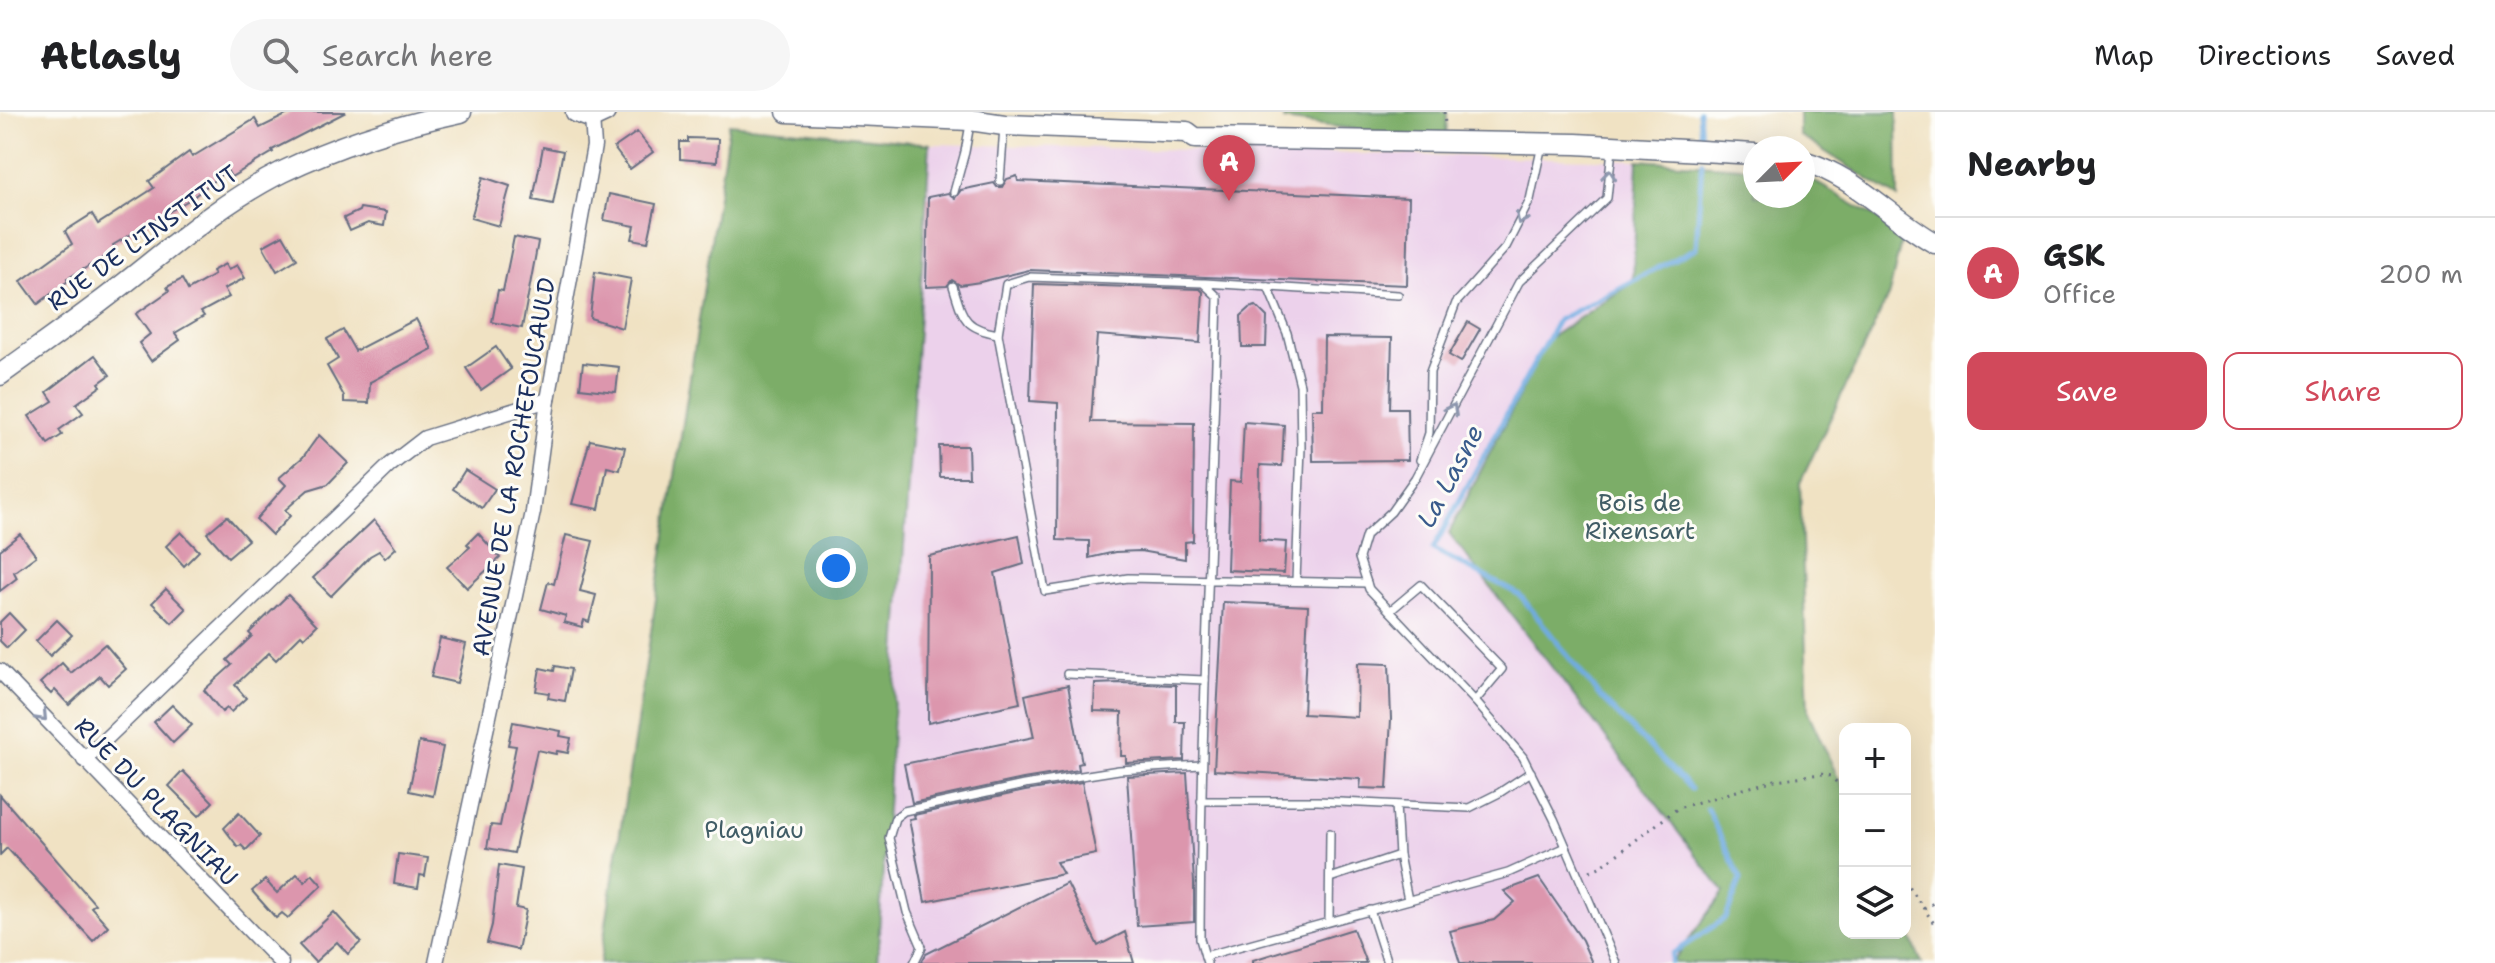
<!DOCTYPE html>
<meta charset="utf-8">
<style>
body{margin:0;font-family:"Shantell Sans",sans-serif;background:#f6f6f6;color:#202124}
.controls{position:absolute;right:24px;bottom:24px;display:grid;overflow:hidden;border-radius:16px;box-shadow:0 8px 32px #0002}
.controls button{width:72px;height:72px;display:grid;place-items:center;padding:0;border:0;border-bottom:2px solid #e0e0e0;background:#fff;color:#202124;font:40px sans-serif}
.compass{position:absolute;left:1743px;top:24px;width:72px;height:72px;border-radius:50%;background:#fff;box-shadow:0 8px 32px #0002;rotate:66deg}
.you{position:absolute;left:836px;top:456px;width:28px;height:28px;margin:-20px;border:6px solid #fff;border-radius:50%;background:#1a73e8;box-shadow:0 0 0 12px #1a73e833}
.badge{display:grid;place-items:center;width:52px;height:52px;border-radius:50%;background:#d1495b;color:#fff;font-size:26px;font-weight:700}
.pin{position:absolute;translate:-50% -66px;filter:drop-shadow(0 2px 4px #0008)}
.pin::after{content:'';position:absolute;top:42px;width:28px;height:24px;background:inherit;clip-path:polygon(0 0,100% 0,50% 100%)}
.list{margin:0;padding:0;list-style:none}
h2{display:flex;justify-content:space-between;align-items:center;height:104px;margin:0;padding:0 32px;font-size:34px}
h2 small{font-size:26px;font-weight:400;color:#757577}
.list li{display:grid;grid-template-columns:52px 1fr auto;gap:24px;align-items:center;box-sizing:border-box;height:112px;padding:0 32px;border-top:2px solid #e0e0e0}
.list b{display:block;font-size:30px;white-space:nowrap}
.list p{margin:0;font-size:26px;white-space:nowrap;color:#757577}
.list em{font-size:26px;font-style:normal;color:#757577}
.actions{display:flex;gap:16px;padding:24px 32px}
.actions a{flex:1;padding:18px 0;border:2px solid #d1495b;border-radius:16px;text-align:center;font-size:28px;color:#d1495b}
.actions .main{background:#d1495b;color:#fff}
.icon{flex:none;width:44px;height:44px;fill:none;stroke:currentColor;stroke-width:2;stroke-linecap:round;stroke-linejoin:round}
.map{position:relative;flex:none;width:1935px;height:851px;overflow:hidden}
header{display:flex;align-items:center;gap:48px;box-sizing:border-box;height:112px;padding:0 40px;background:#fff;border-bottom:2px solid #e0e0e0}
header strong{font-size:38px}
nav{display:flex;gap:44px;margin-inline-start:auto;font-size:28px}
.search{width:560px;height:72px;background:#f6f6f6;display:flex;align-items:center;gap:20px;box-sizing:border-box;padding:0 28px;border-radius:44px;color:#757577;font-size:30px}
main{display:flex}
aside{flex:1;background:#fff}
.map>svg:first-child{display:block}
.built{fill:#ecd1eb}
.forest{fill:#7bad68;stroke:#4b6e63;stroke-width:2}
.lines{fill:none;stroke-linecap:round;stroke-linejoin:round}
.stream{stroke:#70ace2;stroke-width:5}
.building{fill:#dc96ad}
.lane-casing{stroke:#666e81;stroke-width:10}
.street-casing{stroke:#666e81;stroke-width:17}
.secondary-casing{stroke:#666e81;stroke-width:23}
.path{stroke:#666e81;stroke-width:3;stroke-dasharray:2 6;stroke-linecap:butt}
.lane{stroke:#fff;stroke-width:7}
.street{stroke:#fff;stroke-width:14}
.secondary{stroke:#fff;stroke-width:20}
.oneway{stroke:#8d97ae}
.labels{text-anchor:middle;stroke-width:6;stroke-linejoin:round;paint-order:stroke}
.street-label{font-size:24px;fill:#1b2f5e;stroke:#fdfcf7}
.park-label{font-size:24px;fill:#415d66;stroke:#fdfcf7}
.water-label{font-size:26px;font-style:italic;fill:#395b8c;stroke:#fdfcf7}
</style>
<header>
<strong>Atlasly</strong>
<div class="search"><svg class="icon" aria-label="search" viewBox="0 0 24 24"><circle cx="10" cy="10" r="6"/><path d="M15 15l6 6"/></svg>Search here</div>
<nav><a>Map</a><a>Directions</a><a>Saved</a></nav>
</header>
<main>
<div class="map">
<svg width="1935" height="851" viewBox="0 0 1935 851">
<rect width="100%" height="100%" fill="#fdfcf7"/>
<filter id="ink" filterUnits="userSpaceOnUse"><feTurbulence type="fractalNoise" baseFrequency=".0125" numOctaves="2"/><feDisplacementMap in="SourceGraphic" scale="16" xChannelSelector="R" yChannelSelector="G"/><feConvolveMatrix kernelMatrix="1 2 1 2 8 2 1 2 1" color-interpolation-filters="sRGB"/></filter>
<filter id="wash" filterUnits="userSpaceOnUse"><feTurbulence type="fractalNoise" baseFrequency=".006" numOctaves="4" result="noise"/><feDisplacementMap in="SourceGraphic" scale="32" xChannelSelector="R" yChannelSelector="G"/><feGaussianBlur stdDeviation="1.8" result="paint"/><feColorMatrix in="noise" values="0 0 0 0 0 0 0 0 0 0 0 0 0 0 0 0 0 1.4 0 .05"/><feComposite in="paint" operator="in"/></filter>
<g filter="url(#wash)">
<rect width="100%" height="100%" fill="#f0e2c3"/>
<path class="built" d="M930 32 1638 48 1633 170 1548 227 1450 421 1724 780 1672 851H877Z"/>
<g class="forest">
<path d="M1284 0H1447L1446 29 1284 8Z"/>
<path d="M1799 0H1897L1898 86 1799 23Z"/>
<path d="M729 12 930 32 877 851H600Z"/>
<path d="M1638 48 1755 56V84H1803V63L1903 121 1889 182 1800 371 1808 600 1845 681V821H1905V813L1922 851H1672L1724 780 1449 421 1548 227 1633 170Z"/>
</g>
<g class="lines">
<g class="stream">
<path d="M1699 0 1701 26"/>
<path d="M1691 677 1601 586 1520 483 1433 437 1558 208 1696 136 1702 50"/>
<path d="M1671 851 1672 842 1726 806 1741 767 1707 697"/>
</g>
</g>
<g id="blocks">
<g class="building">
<path d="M292 0H346L272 38 273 40 231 65 227 58 192 86 113 133 116 138 67 167 68 169 38 192 21 169 72 132 65 119 92 102 98 112 154 76 149 69 189 40 192 45 255 7 260 16Z"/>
<path d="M637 20 653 40 630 57 614 36Z"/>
<path d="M688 26 718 27 717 50 680 47V30H688Z"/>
<path d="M543 35 563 39 553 92 533 88Z"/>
<path d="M1017 64 1018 69 1409 86 1407 173 1029 158 980 170 960 173 952 168 947 174 926 175 928 85 948 81 955 86 961 78 994 71 997 75H1002L1007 67Z"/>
<path d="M483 65 510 74 499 114 471 106Z"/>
<path d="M609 82 656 92 648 130 632 127 635 114 604 108Z"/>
<path d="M360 96 386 100 384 114 368 111 350 119 344 106 359 99Z"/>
<path d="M283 123 297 147 277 159 263 134Z"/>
<path d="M514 125 538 130 522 216 492 210 498 178 503 179Z"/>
<path d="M225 152 228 158 237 153 245 166 224 177 229 185 201 200 204 204 175 221 180 228 151 249 139 231 150 222 136 202 169 179 167 175 182 167 188 178 214 163 212 159Z"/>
<path d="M595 160 631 167 622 216 590 206Z"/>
<path d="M1034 172 1200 177 1203 180 1200 231 1097 223 1091 310 1194 311 1193 429 1185 430V447L1140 439 1115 440 1089 446V429L1057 428 1058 291 1030 289Z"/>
<path d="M1256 194 1267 205 1266 235H1242L1241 204 1250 196Z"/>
<path d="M416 207 432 237 370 270 369 291 344 290V284L327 254 338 247 327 227 343 218 355 239Z"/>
<path d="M1468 210 1480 217 1461 250 1449 243Z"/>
<path d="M1324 225 1392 226 1390 296H1407L1408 348 1313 349 1312 297H1323Z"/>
<path d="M496 235 511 257 481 278 466 256Z"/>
<path d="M95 243 110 263 99 271 101 274 76 292 83 301 59 318 62 323 48 332 29 304 53 289 47 280Z"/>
<path d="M583 251 619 255 616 280 580 276Z"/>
<path d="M1244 310 1284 313 1282 354 1260 353 1259 428 1286 430 1284 461 1227 458 1230 369 1241 370Z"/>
<path d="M319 323 348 351 328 372 308 378 285 398 290 404 272 423 256 407 286 373 279 366 303 345Z"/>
<path d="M590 328 625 335 620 358 607 355 599 397 572 392Z"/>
<path d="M939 334H968L969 365H940Z"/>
<path d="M465 358 495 377 482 396 453 377Z"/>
<path d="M227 404 248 428 228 445 207 421Z"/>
<path d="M374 408 396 436 385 446 379 439 370 444 331 484 313 466Z"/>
<path d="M181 420 199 439 184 454 166 434Z"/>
<path d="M478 421 500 446 467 476 447 455 470 435 467 432Z"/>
<path d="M20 422 36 444 14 460 17 466 0 479V438Z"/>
<path d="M566 423 593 429 580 479 596 483 589 510 584 508 582 515 564 510 566 504 541 497 548 470 554 472Z"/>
<path d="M1019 423 1024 452 995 461 1020 591 928 611 929 444Z"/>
<path d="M166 477 186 497 172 511 152 491Z"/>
<path d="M288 483 317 513 304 526 301 523 276 548 269 541 235 573 246 586 231 600 227 596 222 600 204 578 232 553 227 548 252 524 249 521Z"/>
<path d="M1223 490 1308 494 1303 602 1357 605 1358 551 1389 552 1391 607 1387 677 1360 676 1361 667 1214 658Z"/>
<path d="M9 501 25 518 7 536 0 529V510Z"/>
<path d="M57 508 72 523 50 544 36 529Z"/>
<path d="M440 526 466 532 457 571 431 565Z"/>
<path d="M105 532 126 557 108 573 100 564 69 593 55 578 51 582 40 571 62 551 71 561Z"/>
<path d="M555 554 571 557 565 589 548 586 549 581 536 579 540 556 554 559Z"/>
<path d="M1120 571 1176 573V610H1185L1184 648 1126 651V644H1121L1122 600 1094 599 1095 572Z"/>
<path d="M1068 573 1082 651 1078 652 1079 658 1023 667 912 691 904 652 1034 625 1025 583Z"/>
<path d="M172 593 192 613 173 631 154 610Z"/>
<path d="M513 610 561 619 560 624 571 626 568 641 557 639 556 642 537 638 514 741 487 736 491 713 500 714 516 634 508 633Z"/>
<path d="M419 630 443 635 433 684 409 679Z"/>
<path d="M183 659 213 690 199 704 169 674Z"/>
<path d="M1187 661 1194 771V810L1137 814 1127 664Z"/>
<path d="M1082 670 1096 742 1056 750 1063 762 925 790 909 707 915 706 914 703 1025 679Z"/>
<path d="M0 683 95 792 91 795 108 814 93 829 7 736 0 743Z"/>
<path d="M239 701 260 724 246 738 241 733 238 735 224 716Z"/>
<path d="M398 742 428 746 425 764 420 763 418 776 394 772Z"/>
<path d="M499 753 522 757 516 796 526 798 518 838 487 831 492 813Z"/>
<path d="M297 762 305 770 312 762 322 773 288 806 282 801 276 806 252 779 265 768 277 781Z"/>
<path d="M1539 766 1582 828 1592 851H1460L1450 819 1494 808 1515 790 1504 779Z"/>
<path d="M1067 771 1098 834 1125 820 1134 851H921L926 842Z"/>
<path d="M334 800 361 830 348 842 337 830 315 850 299 833Z"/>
<path d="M1353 817 1366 851H1253V848Z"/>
</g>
</g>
</g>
<g filter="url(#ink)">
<use href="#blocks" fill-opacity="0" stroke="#666e81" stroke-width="2"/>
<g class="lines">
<defs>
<g id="lane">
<path d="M1612 37 1607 86 1519 170 1415 366 1391 400 1366 423 1359 446 1369 477 1475 589 1523 645 1554 707 1616 851"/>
<path d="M1000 69 1004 15"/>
<path d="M954 80 965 40 970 12"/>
<path d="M1205 171 1398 183"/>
<path d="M953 174C963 205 963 216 998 222"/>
<path d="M1268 175 1287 221 1300 273 1301 335 1296 469"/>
<path d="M1420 348 1429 321 1430 260 1456 191 1506 135 1530 88 1542 33"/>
<path d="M1390 499 1421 473 1502 557 1475 589"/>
<path d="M1067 562 1205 568"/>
<path d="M1201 689H1318L1469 696 1499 681 1531 660"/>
<path d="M1396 693 1399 743 1408 788"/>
<path d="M1330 766 1399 743"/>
<path d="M1370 798 1387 851"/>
<path d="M1329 809 1330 721"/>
<path d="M1205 844 1508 761 1566 735"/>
<path d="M914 851 922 835 907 800 889 726 895 706 904 699 1024 673 1119 658 1201 653"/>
<path d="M1207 851 1200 827C1201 613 1212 399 1218 185L1203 171 1029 165 1006 172 998 222 1045 479 1128 466 1367 471"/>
</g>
<g id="street">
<path d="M0 559 281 851"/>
<path d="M84 648 390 353 425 326 548 288"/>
<path d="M436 851 533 400 548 288 594 34 592 6"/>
</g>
<g id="secondary">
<path d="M576 0 592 6 605 0"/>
<path d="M787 0 970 8 1004 13 1187 20 1195 26 1576 32 1755 42"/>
<path d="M1803 49C1855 64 1889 105 1935 131"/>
<path d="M0 263C33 239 66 216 99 191 159 146 214 94 282 60 338 33 400 13 461 0"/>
</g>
</defs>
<use href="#lane" class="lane-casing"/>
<use href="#street" class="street-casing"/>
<use href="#secondary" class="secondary-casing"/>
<g class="path">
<path d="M1444 0 1445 13"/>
<path d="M1590 759 1602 754 1678 696 1775 668 1821 662 1831 664 1845 680"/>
<path d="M1905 769 1935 813"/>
<path d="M1924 797 1935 790"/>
</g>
<use href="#lane" class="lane"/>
<use href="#street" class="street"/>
<use href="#secondary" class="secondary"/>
</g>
<defs><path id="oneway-chevron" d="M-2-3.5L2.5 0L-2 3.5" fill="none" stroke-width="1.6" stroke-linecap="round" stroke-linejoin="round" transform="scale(2)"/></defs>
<g class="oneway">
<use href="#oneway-chevron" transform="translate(1609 63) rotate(-84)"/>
<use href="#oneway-chevron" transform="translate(1521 107) rotate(117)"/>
<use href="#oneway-chevron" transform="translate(1452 297) rotate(-62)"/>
<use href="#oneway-chevron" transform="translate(42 604) rotate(47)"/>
</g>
</g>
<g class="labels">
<g class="street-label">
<text transform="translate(143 126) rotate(-36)" y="8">RUE DE L'INSTITUT</text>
<text transform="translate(514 355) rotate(-80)" y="8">AVENUE DE LA ROCHEFOUCAULD</text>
<text transform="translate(156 690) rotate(46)" y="8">RUE DU PLAGNIAU</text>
</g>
<g class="park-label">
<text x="1640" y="399">Bois de<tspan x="1640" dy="28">Rixensart</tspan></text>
<text x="754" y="726">Plagniau</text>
</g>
<g class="water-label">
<text transform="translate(1450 364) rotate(-62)" y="9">La Lasne</text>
</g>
</g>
</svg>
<div class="controls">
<button>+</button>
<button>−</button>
<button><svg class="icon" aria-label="layers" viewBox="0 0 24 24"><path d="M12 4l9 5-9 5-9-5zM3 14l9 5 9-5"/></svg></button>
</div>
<svg class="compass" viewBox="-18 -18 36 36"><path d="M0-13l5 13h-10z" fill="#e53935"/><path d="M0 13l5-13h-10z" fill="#757577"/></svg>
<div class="you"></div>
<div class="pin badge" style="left:1229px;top:89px">A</div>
</div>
<aside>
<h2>Nearby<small></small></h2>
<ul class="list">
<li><span class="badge">A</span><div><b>GSK</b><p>Office</p></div><em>200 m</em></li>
</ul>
<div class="actions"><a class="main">Save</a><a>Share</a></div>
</aside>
</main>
